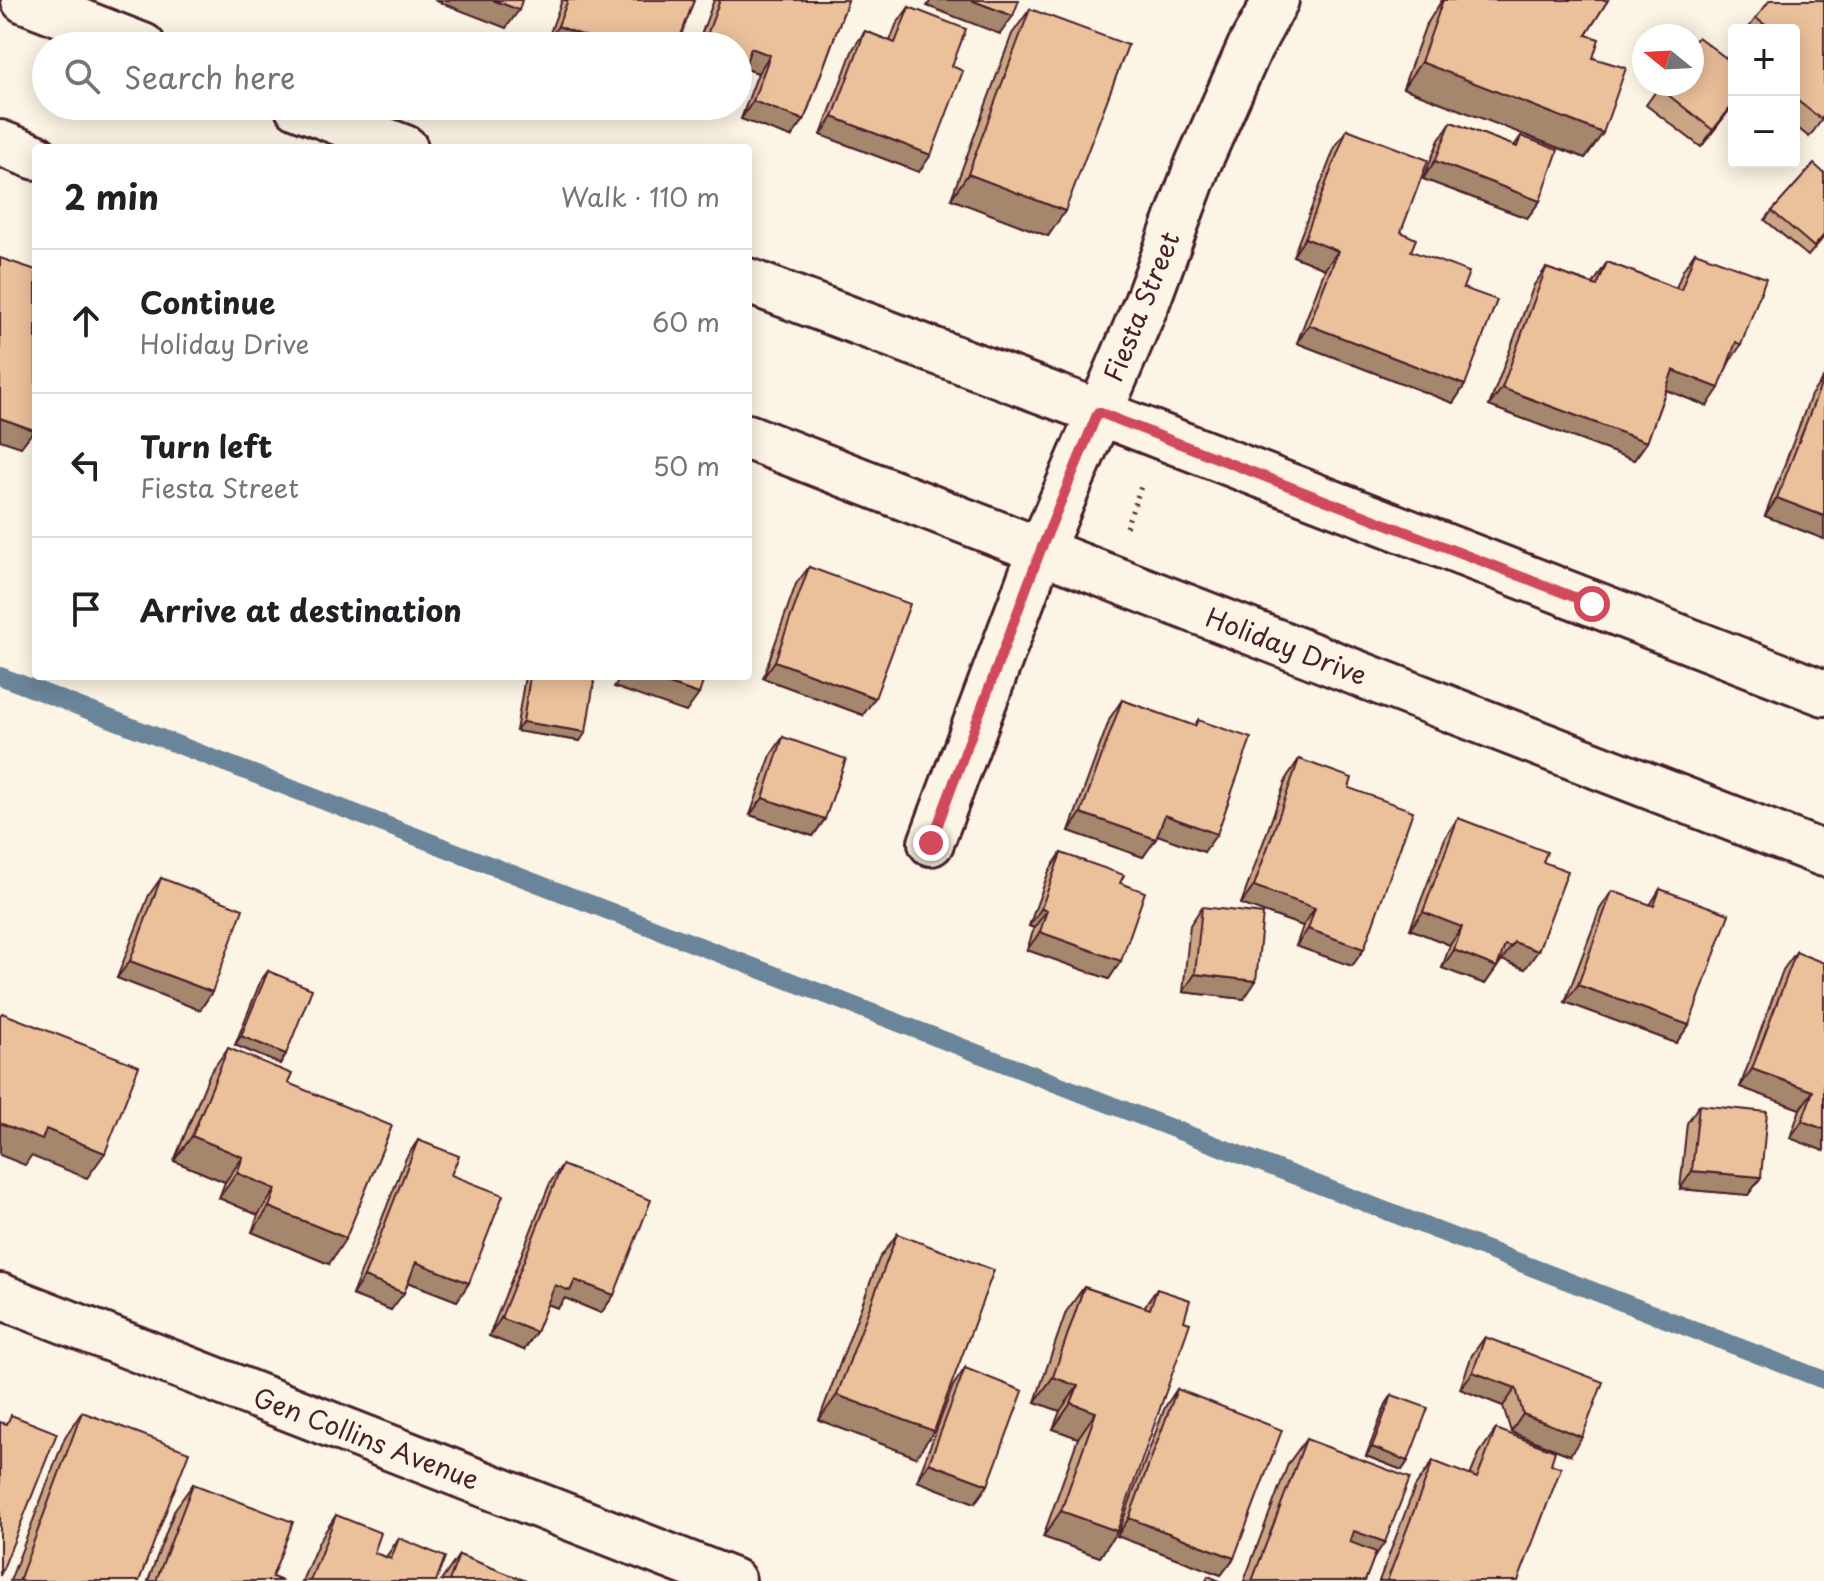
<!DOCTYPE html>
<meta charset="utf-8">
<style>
body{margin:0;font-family:"Playpen Sans",sans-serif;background:#f6f6f6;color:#202124}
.controls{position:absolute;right:24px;top:24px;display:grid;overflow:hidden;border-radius:8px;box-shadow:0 4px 20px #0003}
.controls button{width:72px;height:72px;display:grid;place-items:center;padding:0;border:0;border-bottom:2px solid #e0e0e0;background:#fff;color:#202124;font:40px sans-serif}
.compass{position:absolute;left:1632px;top:24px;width:72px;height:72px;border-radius:50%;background:#fff;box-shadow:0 4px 20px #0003;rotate:288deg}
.stop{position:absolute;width:24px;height:24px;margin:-18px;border:6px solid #d1495b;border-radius:50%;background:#fff}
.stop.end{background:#d1495b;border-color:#fff;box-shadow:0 2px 8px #0008}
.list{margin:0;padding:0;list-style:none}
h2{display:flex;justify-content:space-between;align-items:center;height:104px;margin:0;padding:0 32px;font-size:34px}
h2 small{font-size:26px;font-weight:400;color:#757577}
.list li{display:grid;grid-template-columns:52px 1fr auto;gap:24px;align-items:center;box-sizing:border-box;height:144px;padding:0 32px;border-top:2px solid #e0e0e0}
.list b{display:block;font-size:30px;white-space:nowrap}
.list p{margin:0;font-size:26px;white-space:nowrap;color:#757577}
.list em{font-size:26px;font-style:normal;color:#757577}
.icon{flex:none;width:44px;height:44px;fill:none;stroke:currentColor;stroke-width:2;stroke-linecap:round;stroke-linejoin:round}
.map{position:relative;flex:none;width:1824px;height:1581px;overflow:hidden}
.search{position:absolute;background:#fff;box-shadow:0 4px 20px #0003;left:32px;top:32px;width:720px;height:88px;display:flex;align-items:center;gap:20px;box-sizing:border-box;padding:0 28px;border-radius:44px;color:#757577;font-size:30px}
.panel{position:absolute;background:#fff;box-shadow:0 4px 20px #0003;left:32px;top:144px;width:720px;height:536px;border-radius:8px}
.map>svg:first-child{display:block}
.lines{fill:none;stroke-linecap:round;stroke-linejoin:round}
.stream{stroke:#6b8499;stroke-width:18}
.minor-casing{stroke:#4a1f2b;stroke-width:50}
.path{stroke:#4a1f2b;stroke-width:5;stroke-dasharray:2 6;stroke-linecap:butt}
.minor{stroke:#fcf5e5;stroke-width:44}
.wall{fill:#caa685;stroke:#4a1f2b;stroke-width:2}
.shaded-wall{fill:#a4876c;stroke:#4a1f2b;stroke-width:2}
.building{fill:#ebc19b;stroke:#4a1f2b;stroke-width:2}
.route{stroke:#d1495b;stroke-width:10}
.labels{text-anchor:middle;stroke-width:6;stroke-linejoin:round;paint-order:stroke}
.street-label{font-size:26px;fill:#4a1f2b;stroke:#fcf5e5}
</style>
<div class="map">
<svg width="1824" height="1581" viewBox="0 0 1824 1581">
<rect width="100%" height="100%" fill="#fcf5e5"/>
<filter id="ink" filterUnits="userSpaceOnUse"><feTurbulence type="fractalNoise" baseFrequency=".0125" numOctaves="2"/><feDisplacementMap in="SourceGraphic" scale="16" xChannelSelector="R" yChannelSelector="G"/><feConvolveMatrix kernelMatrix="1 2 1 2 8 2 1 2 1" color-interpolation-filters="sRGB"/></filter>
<g filter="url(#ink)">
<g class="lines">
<path class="stream" d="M0 676 1824 1380"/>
<defs>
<g id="minor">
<path d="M24 0 143 46"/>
<path d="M297 106 405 148"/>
<path d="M0 143 36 157"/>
<path d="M748 281 1098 412 1824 693"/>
<path d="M748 437 1824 854"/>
<path d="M931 843 1040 552 1147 302 1198 164 1250 47 1276 0"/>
<path d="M0 1296 733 1581"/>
</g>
</defs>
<use href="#minor" class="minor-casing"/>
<path class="path" d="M1126 527 1142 484"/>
<use href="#minor" class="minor"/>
</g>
<g class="wall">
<path d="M562 0H694L677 46H551L546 44Z"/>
<path d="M714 0H848L804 120 791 137 741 119 758 73 744 68 738 46H697Z"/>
<path d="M1442 0H1608L1586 35 1593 58 1603 133 1585 158 1403 88 1425 27Z"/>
<path d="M1824 0V117L1809 137 1794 125V30H1747L1756 18Z"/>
<path d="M909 7 952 66 919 172 821 135 853 49 865 31 890 41 896 25Z"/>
<path d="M1030 9 1065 211 1048 236 951 199 1012 34Z"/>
<path d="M1661 84 1734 104 1701 147 1646 105Z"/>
<path d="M1451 122 1514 146 1521 136 1540 201 1527 218 1423 179 1439 140Z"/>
<path d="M1347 129 1411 251 1463 288 1465 385 1453 403 1297 343 1325 269 1293 256 1335 147Z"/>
<path d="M1824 173V237L1808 256 1765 220 1772 211Z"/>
<path d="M1695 252 1741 345 1730 361 1707 406 1666 390 1647 442 1634 460 1489 406 1534 285 1546 268 1593 284 1607 262 1676 288 1683 270Z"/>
<path d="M1824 377V539L1765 516 1811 395Z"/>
<path d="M809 567 863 715 763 678 796 584Z"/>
<path d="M525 676H595L580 741 516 731Z"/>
<path d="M1122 700 1194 726 1198 720 1204 852 1158 835 1143 857 1069 831 1110 718Z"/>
<path d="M783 737 825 819 813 836 750 815 771 755Z"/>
<path d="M1299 759 1349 788 1364 949 1352 966 1296 946 1303 926 1241 904 1287 777Z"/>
<path d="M1458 818 1543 862 1525 969 1502 960 1485 984 1442 968 1450 945 1410 929 1446 836Z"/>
<path d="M1061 853 1120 883 1109 979 1027 950 1034 928 1029 926 1049 871Z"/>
<path d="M161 878 212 992 200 1010 117 978 149 895Z"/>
<path d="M1660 889 1689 1025 1676 1043 1565 1002 1600 909 1612 891 1650 905Z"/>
<path d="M1202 907 1244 999 1183 992 1190 925Z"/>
<path d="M1796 952 1824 1151 1790 1138 1800 1109 1740 1087 1783 970Z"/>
<path d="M268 971 286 1054 280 1064 235 1045 261 980Z"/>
<path d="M228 1048 288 1083 329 1264 252 1232 258 1215 219 1198 225 1182 174 1161 210 1073Z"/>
<path d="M1699 1105 1761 1177 1748 1195 1680 1189 1687 1123Z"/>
<path d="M418 1140 451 1175 469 1283 457 1301 408 1282 391 1310 352 1295 406 1158Z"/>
<path d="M562 1165 614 1295 601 1313 565 1298 558 1308 547 1304 536 1332 524 1350 489 1336 550 1183Z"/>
<path d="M897 1234 916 1457 819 1420 879 1259Z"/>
<path d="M1084 1287 1144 1307 1157 1289 1117 1531 1100 1557 1043 1537 1078 1438 1053 1429 1060 1411 1035 1402 1066 1312Z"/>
<path d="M1485 1337 1570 1455 1511 1432 1503 1406 1460 1389 1472 1355Z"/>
<path d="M965 1368 975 1503 917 1481 953 1386Z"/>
<path d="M1177 1389 1234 1558 1221 1575 1117 1536 1165 1407Z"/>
<path d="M1392 1395 1408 1461 1402 1470 1366 1456 1386 1404Z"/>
<path d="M82 1412 139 1581H10L65 1437Z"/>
<path d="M1496 1429 1518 1581H1379L1415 1487 1433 1461 1470 1476 1479 1454Z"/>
<path d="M1306 1439 1374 1557 1365 1581H1244L1288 1464Z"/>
<path d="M193 1484 272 1577 282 1581H148L175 1509Z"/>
<path d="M336 1515 374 1553 386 1557 399 1538 436 1581H302L319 1541Z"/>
<path d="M459 1555 526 1581H441Z"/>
</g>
<g class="shaded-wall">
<path d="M434 0H493L519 10 506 28Z"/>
<path d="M931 0H971L1013 16 1000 34 927 6Z"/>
<path d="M558 26 611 46H551L546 44Z"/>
<path d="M751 48 770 55 758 73 744 68 738 76V65Z"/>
<path d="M1421 62 1603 133 1585 158 1403 88Z"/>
<path d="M753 101 804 120 791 137 741 119Z"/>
<path d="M1734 103V104L1701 147 1713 130Z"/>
<path d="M833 117 931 155 919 172 821 135Z"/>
<path d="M1435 161 1540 201 1527 218 1423 179Z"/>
<path d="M968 174 1065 211 1048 236 951 199Z"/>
<path d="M1305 238 1338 251 1325 269 1293 256Z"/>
<path d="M1309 325 1465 385 1453 403 1297 343Z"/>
<path d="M1673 370 1719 388 1707 406 1661 388Z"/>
<path d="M1502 388 1647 442 1634 460 1489 406Z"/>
<path d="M0 418 34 430 21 447 0 440Z"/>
<path d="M1777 498 1824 516V539L1765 516Z"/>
<path d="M775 661 875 698 863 715 763 678Z"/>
<path d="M621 676H646L699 694 686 712 614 687Z"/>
<path d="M523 722 586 732 580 741 516 731Z"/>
<path d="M763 798 825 819 813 836 750 815Z"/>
<path d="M1081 813 1156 839 1143 857 1069 831Z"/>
<path d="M1165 815 1217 834 1204 852 1152 833Z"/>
<path d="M1254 886 1315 908 1303 926 1241 904Z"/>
<path d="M1041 909 1047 910 1034 928 1029 926Z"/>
<path d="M1423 912 1462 927 1450 945 1410 929Z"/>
<path d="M1308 929 1364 949 1352 966 1296 946Z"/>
<path d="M1040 932 1121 961 1109 979 1027 950Z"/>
<path d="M1514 942 1538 951 1525 969 1502 960Z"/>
<path d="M1454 950 1497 967 1485 984 1442 968Z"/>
<path d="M130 961 212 992 200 1010 117 978Z"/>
<path d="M1195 974 1256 981 1244 999 1183 992Z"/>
<path d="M1578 985 1689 1025 1676 1043 1565 1002Z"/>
<path d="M241 1036 286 1054 280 1064 235 1045Z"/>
<path d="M1752 1069 1813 1091 1800 1109 1740 1087Z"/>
<path d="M1802 1121 1824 1129V1151L1790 1138Z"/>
<path d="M0 1123 46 1129 105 1153 87 1178 31 1156 25 1165 0 1155Z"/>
<path d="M192 1136 243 1157 225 1182 174 1161Z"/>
<path d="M1692 1171 1761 1177 1748 1195 1680 1189Z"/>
<path d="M237 1173 276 1189 258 1215 219 1198Z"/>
<path d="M269 1207 346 1238 329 1264 252 1232Z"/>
<path d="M416 1262 469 1283 457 1301 403 1280Z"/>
<path d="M364 1277 404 1293 391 1310 352 1295Z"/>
<path d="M575 1280 614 1295 601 1313 565 1298 558 1308 542 1302 555 1285Z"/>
<path d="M501 1318 536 1332 524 1350 489 1336Z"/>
<path d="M1473 1372 1516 1388 1503 1406 1460 1389Z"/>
<path d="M1053 1377 1078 1386 1060 1411 1035 1402Z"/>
<path d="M837 1395 934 1431 916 1457 819 1420Z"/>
<path d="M1071 1403 1096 1412 1078 1438 1053 1429Z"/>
<path d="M1523 1414 1582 1437 1570 1455 1511 1432Z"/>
<path d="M1372 1447 1408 1461 1402 1470 1366 1456Z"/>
<path d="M929 1463 988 1485 975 1503 917 1481Z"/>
<path d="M1061 1511 1117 1531 1100 1557 1043 1537Z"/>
<path d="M1129 1518 1234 1558 1221 1575 1117 1536Z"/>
<path d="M1354 1531 1385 1542 1367 1568 1336 1556Z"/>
</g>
<g class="building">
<path d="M493 0H522L519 10Z"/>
<path d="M568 0H694L677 46H611L558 26Z"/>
<path d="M720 0H848L804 120 753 101 770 55 751 48 744 68 738 65V46H703Z"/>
<path d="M971 0H1019L1013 16Z"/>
<path d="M1443 0H1608L1586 35 1599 39 1593 58 1626 68 1603 133 1421 62Z"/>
<path d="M1770 0H1824V116L1821 119 1794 98V30H1772L1756 18Z"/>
<path d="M909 7 966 29 952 66 963 71 931 155 833 117 865 31 895 43Z"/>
<path d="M1030 9 1128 45 1065 211 968 174Z"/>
<path d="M1698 37 1734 64V103L1713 130 1658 87 1661 84H1692V44Z"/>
<path d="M1451 122 1517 147 1521 136 1558 150 1540 201 1435 161Z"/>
<path d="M1347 129 1428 160 1401 232 1416 239 1411 251 1469 272 1463 288 1497 300 1465 385 1309 325 1338 251 1305 238Z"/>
<path d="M1814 164 1824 173V235L1814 247 1772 211Z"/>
<path d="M1695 252 1766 278 1741 345 1736 342 1719 388 1673 370 1647 442 1502 388 1546 268 1597 286 1607 262 1681 290Z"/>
<path d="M0 258 36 270V423L34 430 0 418Z"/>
<path d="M1824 377V516L1777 498Z"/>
<path d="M809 567 910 604 875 698 775 661Z"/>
<path d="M530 676H595L586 732 523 722Z"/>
<path d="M646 676H705L699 694Z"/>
<path d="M1122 700 1195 726 1198 720 1251 738 1217 834 1165 815 1156 839 1081 813Z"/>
<path d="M783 737 846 759 825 819 763 798Z"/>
<path d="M1299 759 1352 778 1349 788 1413 811 1364 949 1308 929 1315 908 1254 886Z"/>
<path d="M1458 818 1547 852 1543 862 1568 871 1538 951 1514 942 1511 947 1505 945 1497 967 1454 950 1462 927 1423 912Z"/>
<path d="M1061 853 1124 875 1120 883 1145 892 1121 961 1040 932 1047 910 1041 909Z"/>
<path d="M161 878 243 909 212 992 130 961Z"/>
<path d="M1660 889 1729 914 1689 1025 1578 985 1612 891 1654 906Z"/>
<path d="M1202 907 1263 914 1256 981 1195 974Z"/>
<path d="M1796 952 1824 963V1129L1802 1121 1813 1091 1752 1069Z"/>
<path d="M268 971 312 989 286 1054 241 1036Z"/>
<path d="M2 1013 139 1066 105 1153 46 1129 42 1140 0 1123V1016Z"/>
<path d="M228 1048 292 1074 288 1083 392 1126 346 1238 269 1207 276 1189 237 1173 243 1157 192 1136Z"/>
<path d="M1699 1105 1767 1112 1761 1177 1692 1171Z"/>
<path d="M418 1140 459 1156 451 1175 503 1195 469 1283 416 1262 404 1293 364 1277Z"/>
<path d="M562 1165 651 1200 614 1295 575 1280 570 1291 555 1285 536 1332 501 1318Z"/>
<path d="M897 1234 994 1270 934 1431 837 1395Z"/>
<path d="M1084 1287 1150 1309 1157 1289 1190 1300 1184 1321 1190 1323 1117 1531 1061 1511 1096 1412 1071 1403 1078 1386 1053 1377Z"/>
<path d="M1485 1337 1603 1382 1582 1437 1523 1414 1516 1388 1473 1372Z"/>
<path d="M965 1368 1023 1391 988 1485 929 1463Z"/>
<path d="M1177 1389 1282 1430 1234 1558 1129 1518Z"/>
<path d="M1392 1395 1428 1408 1408 1461 1372 1447Z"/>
<path d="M82 1412 189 1452 139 1581H19Z"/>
<path d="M11 1415 57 1433 0 1576V1422L7 1424Z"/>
<path d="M1496 1429 1555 1451 1551 1464 1561 1468 1518 1581H1387L1433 1461 1477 1478Z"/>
<path d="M1306 1439 1410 1478 1385 1542 1354 1531 1350 1542 1376 1552 1365 1581H1252Z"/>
<path d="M193 1484 293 1522 272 1577 282 1581H156Z"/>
<path d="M336 1515 381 1533 374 1553 391 1559 399 1538 445 1557 436 1581H310Z"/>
<path d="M459 1555 526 1581H449Z"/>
<path d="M1208 1576 1220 1581H1206Z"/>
</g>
</g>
<g class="lines" filter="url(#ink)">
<path class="route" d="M931 843 1040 552 1098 412 1592 604"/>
</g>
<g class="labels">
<g class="street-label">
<text transform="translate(1142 307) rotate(-68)" y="9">Fiesta Street</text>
<text transform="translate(1286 647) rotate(21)" y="9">Holiday Drive</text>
<text transform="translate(366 1439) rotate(21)" y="9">Gen Collins Avenue</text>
</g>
</g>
</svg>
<div class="controls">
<button>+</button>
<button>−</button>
</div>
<svg class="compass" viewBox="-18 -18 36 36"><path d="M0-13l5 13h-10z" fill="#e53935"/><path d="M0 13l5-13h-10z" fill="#757577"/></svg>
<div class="stop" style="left:1592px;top:604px"></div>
<div class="stop end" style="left:931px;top:843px"></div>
<div class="search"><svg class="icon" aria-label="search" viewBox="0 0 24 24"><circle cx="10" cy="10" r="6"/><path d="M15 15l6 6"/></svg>Search here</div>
<section class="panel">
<h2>2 min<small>Walk · 110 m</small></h2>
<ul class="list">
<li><svg class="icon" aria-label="ahead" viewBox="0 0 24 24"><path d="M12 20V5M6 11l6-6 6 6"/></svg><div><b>Continue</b><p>Holiday Drive</p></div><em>60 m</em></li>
<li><svg class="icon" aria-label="left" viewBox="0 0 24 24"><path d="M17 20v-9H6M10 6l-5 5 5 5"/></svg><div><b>Turn left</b><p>Fiesta Street</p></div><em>50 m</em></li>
<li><svg class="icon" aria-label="arrive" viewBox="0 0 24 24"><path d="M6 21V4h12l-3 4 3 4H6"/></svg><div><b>Arrive at destination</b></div></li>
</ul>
</section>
</div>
